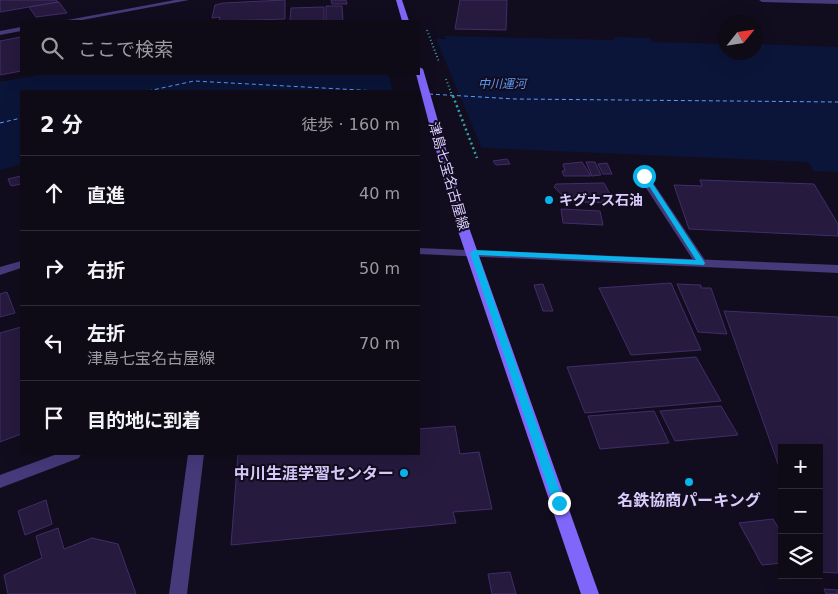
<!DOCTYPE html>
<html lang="ja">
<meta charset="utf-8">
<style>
body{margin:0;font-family:"DejaVu Sans","Noto Sans JP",sans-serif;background:#1c1823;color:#f1f3f6}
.controls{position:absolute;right:15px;bottom:15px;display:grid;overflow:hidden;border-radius:0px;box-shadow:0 5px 20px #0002}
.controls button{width:45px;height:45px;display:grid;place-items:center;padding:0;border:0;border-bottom:1px solid #2e2b35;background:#0e0a16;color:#f1f3f6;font:25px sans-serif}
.compass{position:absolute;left:718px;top:15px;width:45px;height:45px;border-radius:50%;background:#0e0a16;box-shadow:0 5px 20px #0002;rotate:60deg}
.stop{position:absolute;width:15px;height:15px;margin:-11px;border:4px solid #09b4eb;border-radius:50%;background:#fff}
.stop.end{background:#09b4eb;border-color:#fff;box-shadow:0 1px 5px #0008}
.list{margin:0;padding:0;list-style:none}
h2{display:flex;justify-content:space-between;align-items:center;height:65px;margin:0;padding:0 20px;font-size:21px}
h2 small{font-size:16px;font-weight:400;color:#9b9aa1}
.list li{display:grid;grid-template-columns:32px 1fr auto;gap:15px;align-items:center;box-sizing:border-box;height:75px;padding:0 20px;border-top:1px solid #2e2b35}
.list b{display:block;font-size:19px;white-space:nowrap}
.list p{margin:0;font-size:16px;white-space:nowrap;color:#9b9aa1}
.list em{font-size:16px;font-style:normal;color:#9b9aa1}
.icon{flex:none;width:28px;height:28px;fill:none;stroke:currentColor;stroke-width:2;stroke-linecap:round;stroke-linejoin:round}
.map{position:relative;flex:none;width:838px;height:594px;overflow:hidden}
.search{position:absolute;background:#0e0a16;box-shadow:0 5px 20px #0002;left:20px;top:20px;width:400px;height:55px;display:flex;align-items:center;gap:12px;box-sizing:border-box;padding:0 18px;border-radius:0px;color:#9b9aa1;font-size:19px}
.panel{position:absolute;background:#0e0a16;box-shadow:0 5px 20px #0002;left:20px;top:90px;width:400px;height:365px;border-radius:0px}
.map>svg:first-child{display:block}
.water{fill:#0b1539}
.pier{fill:#120d1e}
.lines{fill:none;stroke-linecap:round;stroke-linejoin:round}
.ferry{stroke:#5e9bf9;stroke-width:1;stroke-dasharray:4 3;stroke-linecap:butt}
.building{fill:#261a3e;stroke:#422d69}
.path-far1{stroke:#32a1ab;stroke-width:2;stroke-dasharray:1 2.5;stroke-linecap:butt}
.path{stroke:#32a1ab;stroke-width:2.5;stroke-dasharray:2 3;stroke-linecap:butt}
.service{fill:#463a7b;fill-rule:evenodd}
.minor{fill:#463a7b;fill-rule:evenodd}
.tertiary{fill:#463a7b;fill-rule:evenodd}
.secondary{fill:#8067f9;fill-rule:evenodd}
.route{fill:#09b4eb}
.poi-dot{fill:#09b4eb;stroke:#120d1e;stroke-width:2}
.labels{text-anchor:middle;stroke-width:4;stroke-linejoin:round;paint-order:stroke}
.far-water-label{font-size:12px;font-style:italic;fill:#5e9bf9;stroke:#120d1e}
.street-label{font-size:14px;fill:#d9ccfd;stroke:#120d1e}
.poi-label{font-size:14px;font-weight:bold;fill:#d9ccfd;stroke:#120d1e;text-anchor:start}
.near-poi-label{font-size:16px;font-weight:bold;fill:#d9ccfd;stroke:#120d1e;text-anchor:end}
</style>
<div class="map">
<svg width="838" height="594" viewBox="0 0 838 594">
<rect width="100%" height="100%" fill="#120d1e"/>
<path class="water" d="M445 36 614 40V37L650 38 652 42 725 44 726 52H756V44L838 47V172L814 171 808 162 419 145V91H21V164L0 170V82L44 74H419V38L446 39Z"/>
<path class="pier" d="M419 35 435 36 482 149 419 147V91H393L388 74H419Z"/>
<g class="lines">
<g class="ferry">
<path d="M148 91 194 81 378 91"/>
<path d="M429 94 515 99 838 102"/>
<path d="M0 123 21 118"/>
</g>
</g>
<g class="building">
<path d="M0 0H56L58 2 0 12Z"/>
<path d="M285 0V19L219 21 220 17 212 18 215 5 223 3Z"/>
<path d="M331 0H346L347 4H332Z"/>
<path d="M460 0H507L506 30 455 29Z"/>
<path d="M59 2 67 13 36 17 29 7Z"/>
<path d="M326 6H342L343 21H326Z"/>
<path d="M324 7V21H290L291 8Z"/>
<path d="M21 37V71L0 75V41Z"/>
<path d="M507 159 510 164 496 165 493 161Z"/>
<path d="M582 162 591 176H564L562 171H565L563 164Z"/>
<path d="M586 162H595L601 175 592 176Z"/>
<path d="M607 163 612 174H603L598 164Z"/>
<path d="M21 176V184L11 186 8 179Z"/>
<path d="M700 180 814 184 838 224V236L689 229 674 185 702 186Z"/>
<path d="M604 183 615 203 574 202 565 198 554 187 556 184Z"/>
<path d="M561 209 600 211 603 225 563 223Z"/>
<path d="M671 283 701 350 631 355 599 288Z"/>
<path d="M543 284 553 311H543L534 285Z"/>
<path d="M677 284 701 285V288H711L727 334 698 332Z"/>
<path d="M7 292 15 313 0 317V294Z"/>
<path d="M724 311 838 317V573L819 572V448H782V475Z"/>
<path d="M21 327V434L0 442V333Z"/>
<path d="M696 357 721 401 585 413 567 367Z"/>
<path d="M721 406 738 435 675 441 660 411Z"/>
<path d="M654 411 669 443 600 449 588 416Z"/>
<path d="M455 426 460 454 479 452 492 509 453 512 456 523 231 545 238 454H419V429Z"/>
<path d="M46 500 52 524 25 535 18 511Z"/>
<path d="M773 519 782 534V563L762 565 739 523Z"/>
<path d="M58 528 64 549 92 538 118 544 136 594H8L4 575 42 558 36 536Z"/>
<path d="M510 572 516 594H492L488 574Z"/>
<path d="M824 589 838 590V594H826Z"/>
</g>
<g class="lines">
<g class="path-far1">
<path d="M427 30 439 62"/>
<path d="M446 79 453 98"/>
</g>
<path class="path" d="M453 96 477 158"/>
<path class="service" d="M644 174 648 175 707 263 705 266H697L695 263 639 177Z"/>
<g class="minor">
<path d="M57 454H81L79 458 0 488V475Z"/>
<path d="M188 454H204L187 594H169Z"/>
</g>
<g class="tertiary">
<path d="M175 0H189L77 21H62Z"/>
<path d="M759 0H838V4L762 2Z"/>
<path d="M21 27V31L0 35V31Z"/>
<path d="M419 248 838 265V273L419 254Z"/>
<path d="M21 261V268L0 275V267Z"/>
</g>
<g class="secondary">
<path d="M396 0H402L409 21H402Z"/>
<path d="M419 67 423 69 467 222 599 594H581L455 222 416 74H419Z"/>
</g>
</g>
<path class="route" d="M642 175H647L705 263 704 265 478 255 564 503 559 508 553 503 470 253 474 250 696 260Z"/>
<g class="poi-dot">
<circle cx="549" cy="200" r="5"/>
<circle cx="404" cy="473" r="5"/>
<circle cx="689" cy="482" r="5"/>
</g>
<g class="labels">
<g class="far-water-label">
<text x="502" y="88">中川運河</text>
</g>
<g class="street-label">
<text transform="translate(449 176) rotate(74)" y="5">津島七宝名古屋線</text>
</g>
<g class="poi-label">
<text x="559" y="205">キグナス石油</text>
</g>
<g class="near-poi-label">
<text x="394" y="479">中川生涯学習センター</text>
<text x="689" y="506" text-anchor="middle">名鉄協商パーキング</text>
</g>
</g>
</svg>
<div class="controls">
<button>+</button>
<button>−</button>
<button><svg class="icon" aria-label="layers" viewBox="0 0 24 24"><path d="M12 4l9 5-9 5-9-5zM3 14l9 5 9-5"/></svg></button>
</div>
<svg class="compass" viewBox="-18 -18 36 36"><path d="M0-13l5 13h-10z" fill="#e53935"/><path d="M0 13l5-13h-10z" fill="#9b9aa1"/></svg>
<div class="stop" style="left:644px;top:176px"></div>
<div class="stop end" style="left:559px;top:503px"></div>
<div class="search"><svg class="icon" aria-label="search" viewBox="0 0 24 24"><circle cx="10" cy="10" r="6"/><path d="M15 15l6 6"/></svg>ここで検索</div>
<section class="panel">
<h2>2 分<small>徒歩 · 160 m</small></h2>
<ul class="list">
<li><svg class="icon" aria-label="ahead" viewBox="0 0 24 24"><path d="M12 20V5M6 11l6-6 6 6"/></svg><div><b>直進</b></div><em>40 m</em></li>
<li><svg class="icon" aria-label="right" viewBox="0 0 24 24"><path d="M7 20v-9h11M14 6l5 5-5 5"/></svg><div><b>右折</b></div><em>50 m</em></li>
<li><svg class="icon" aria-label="left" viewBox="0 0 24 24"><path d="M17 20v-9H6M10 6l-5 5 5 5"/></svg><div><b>左折</b><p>津島七宝名古屋線</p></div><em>70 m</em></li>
<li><svg class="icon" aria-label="arrive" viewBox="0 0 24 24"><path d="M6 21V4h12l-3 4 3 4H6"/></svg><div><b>目的地に到着</b></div></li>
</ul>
</section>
</div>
